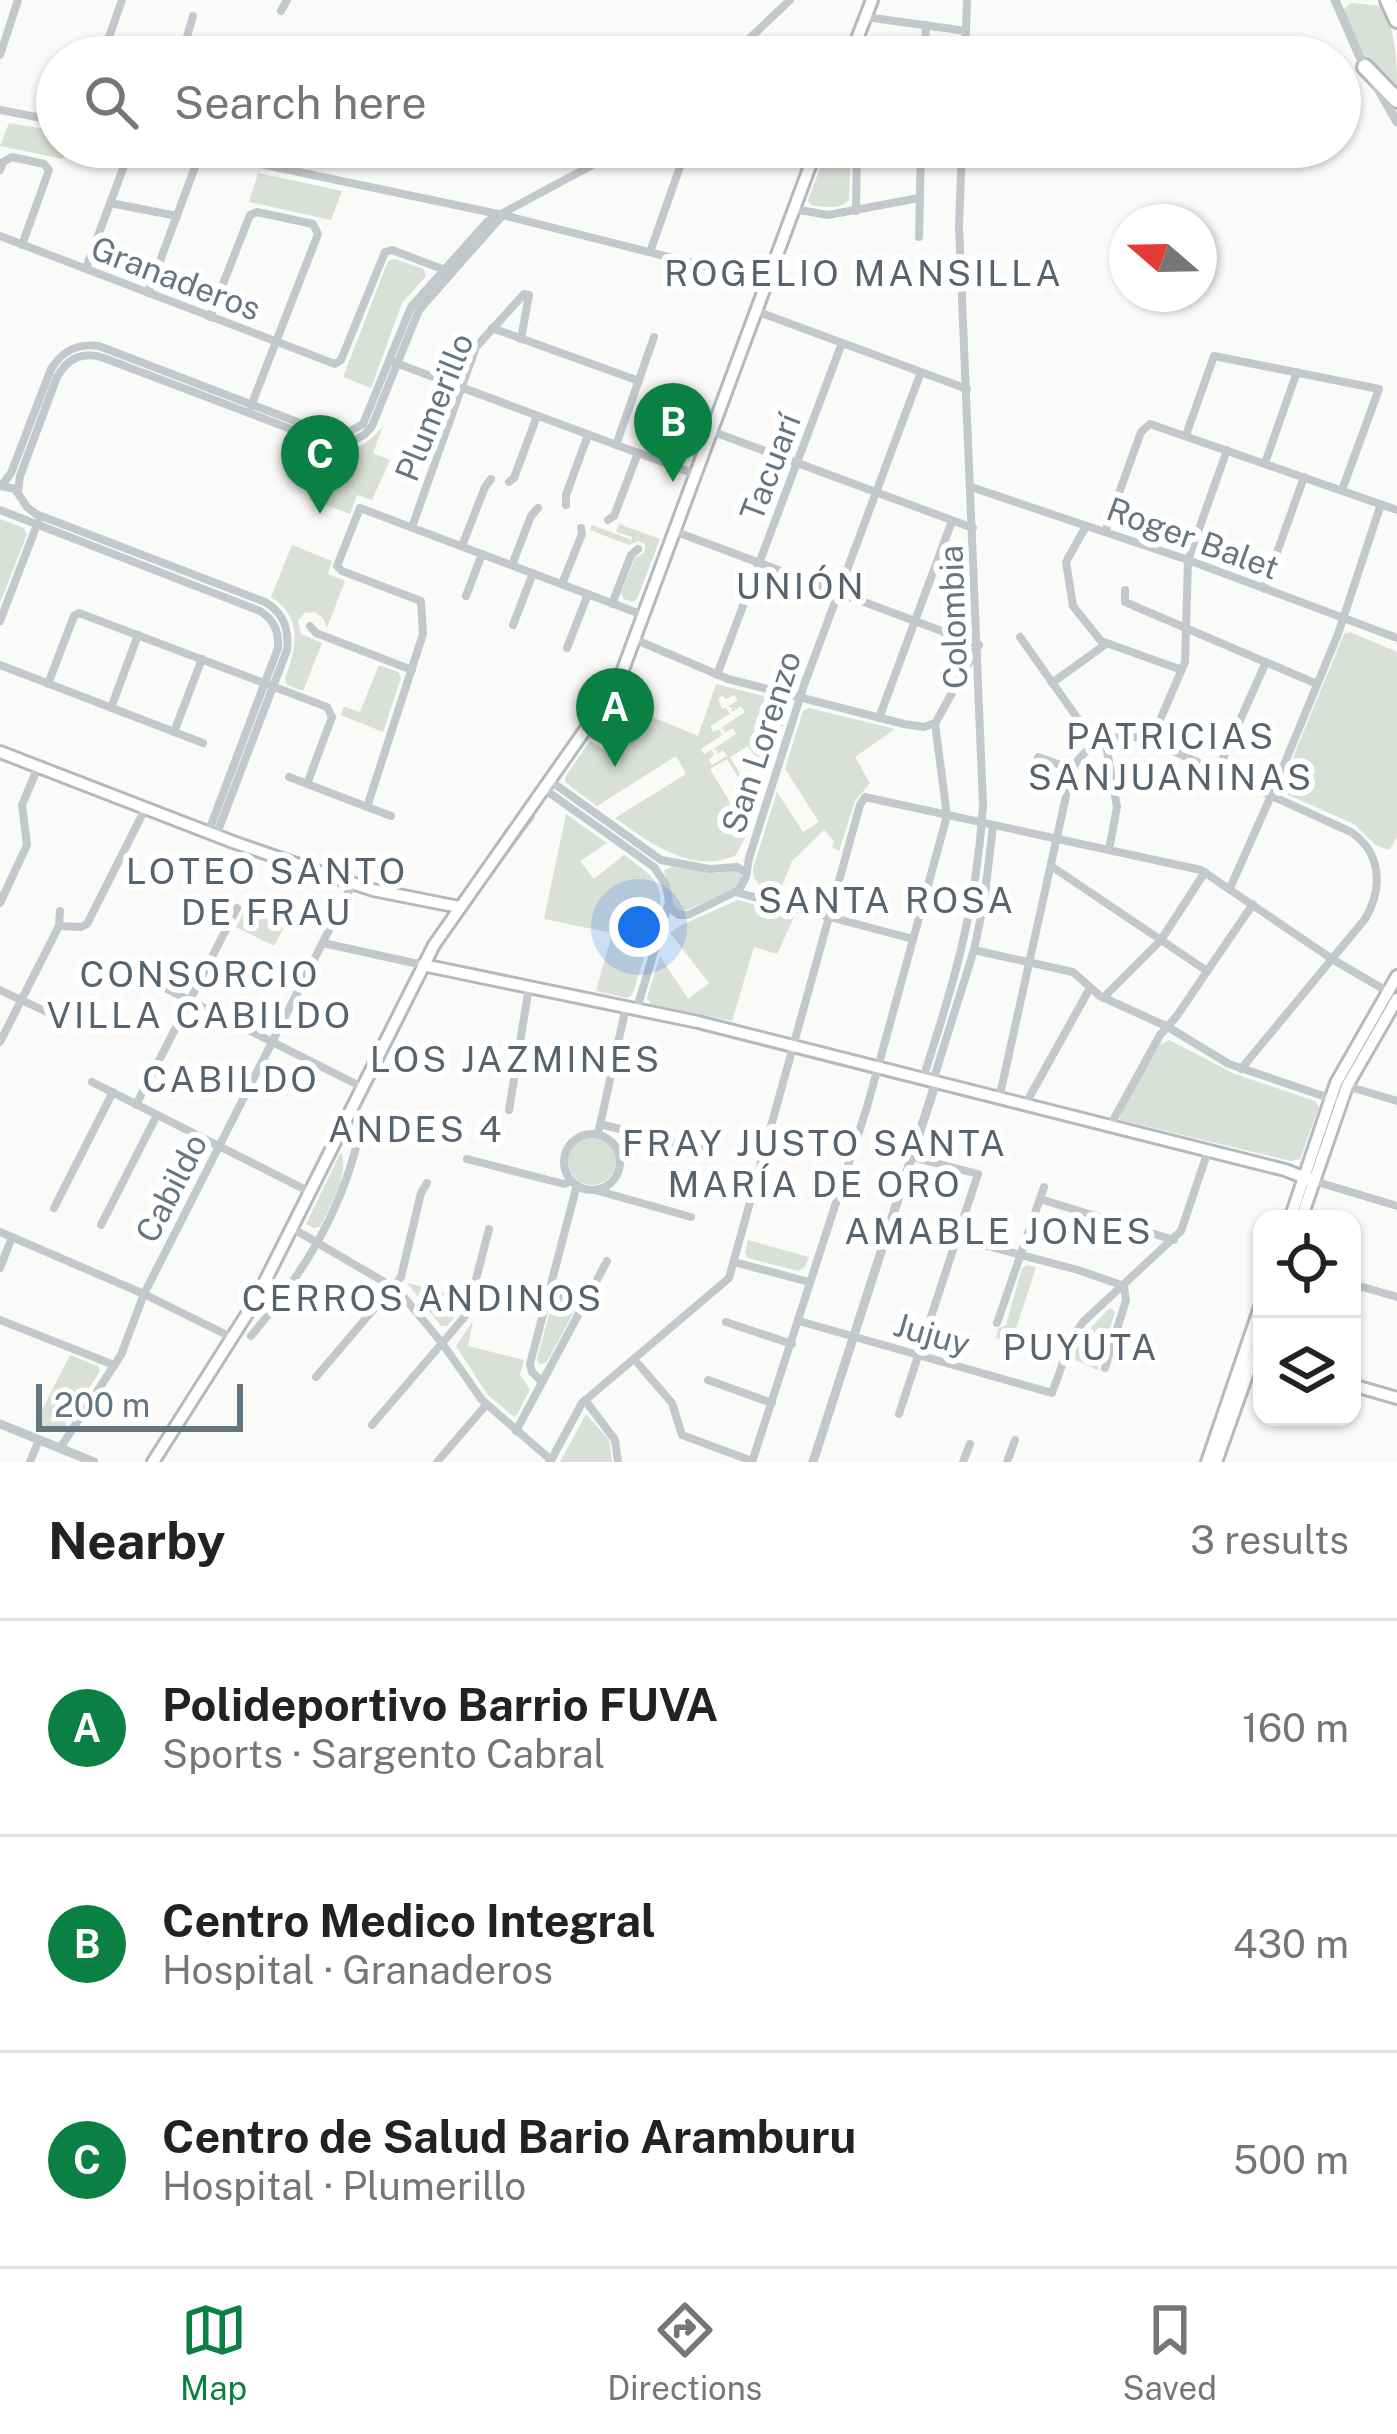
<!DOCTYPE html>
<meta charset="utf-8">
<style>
body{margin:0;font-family:"Public Sans",sans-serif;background:#f6f6f6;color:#222}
.controls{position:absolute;right:36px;bottom:36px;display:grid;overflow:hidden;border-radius:24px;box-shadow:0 3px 9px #0004}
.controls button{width:108px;height:108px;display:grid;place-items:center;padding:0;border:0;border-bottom:3px solid #e0e0e0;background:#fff;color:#222;font:60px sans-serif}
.compass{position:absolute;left:1109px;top:204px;width:108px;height:108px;border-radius:50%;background:#fff;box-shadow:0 3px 9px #0004;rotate:290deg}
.scale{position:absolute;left:36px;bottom:30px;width:207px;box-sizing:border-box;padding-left:12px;border:6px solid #657683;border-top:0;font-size:33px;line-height:42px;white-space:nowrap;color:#657683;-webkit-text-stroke:9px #fff;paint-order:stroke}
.you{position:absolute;left:639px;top:927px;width:42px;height:42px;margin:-30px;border:9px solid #fff;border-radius:50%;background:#1a73e8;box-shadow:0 0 0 18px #1a73e833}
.badge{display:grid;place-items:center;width:78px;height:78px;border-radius:50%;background:#0b8043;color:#fff;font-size:39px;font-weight:700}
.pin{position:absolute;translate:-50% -99px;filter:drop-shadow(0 3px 6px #0008)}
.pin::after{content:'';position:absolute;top:63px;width:42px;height:36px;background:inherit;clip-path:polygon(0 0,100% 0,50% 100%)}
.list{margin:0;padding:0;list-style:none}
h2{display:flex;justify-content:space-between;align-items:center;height:156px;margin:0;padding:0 48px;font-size:51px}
h2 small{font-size:39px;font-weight:400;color:#767676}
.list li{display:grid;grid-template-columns:78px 1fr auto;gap:36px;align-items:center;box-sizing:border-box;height:216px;padding:0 48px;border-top:3px solid #e0e0e0}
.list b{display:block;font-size:45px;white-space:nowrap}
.list p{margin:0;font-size:39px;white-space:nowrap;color:#767676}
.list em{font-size:39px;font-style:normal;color:#767676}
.icon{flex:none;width:66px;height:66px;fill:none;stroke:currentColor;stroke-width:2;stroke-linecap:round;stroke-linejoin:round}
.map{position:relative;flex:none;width:1397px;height:1462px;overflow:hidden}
.search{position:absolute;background:#fff;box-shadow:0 3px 9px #0004;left:36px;right:36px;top:36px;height:132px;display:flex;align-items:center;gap:30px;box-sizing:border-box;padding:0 42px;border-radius:66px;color:#767676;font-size:45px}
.sheet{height:804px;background:#fff}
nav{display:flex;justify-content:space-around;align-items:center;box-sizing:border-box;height:168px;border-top:3px solid #e0e0e0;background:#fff;font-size:33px;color:#767676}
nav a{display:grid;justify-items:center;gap:6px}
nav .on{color:#0b8043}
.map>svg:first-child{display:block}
.green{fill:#dadfd7;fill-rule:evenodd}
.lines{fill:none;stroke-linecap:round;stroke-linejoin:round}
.stream{stroke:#bbc7cb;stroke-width:3}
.secondary-casing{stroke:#b3babf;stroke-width:16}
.primary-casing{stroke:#b5babe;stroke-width:16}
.motorway-casing{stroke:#b4b9bd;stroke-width:20}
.minor{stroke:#c3c8cc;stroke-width:8}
.tertiary{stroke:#c3c8cc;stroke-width:9}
.secondary{stroke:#fff;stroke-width:10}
.primary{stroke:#fff;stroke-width:10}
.motorway{stroke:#fff;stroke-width:14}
.labels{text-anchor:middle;stroke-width:12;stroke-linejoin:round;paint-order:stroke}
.street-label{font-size:33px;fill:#657683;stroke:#fff}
.neighbourhood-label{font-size:36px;letter-spacing:3px;fill:#57646e;stroke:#fff}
</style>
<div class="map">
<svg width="1397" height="1462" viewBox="0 0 1397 1462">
<rect width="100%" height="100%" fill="#fafaf8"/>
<g class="green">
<path d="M1351 3 1382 6C1397 34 1397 65 1397 97 1371 73 1357 42 1343 10Z"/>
<path d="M9 123 57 131V147H68L63 159 0 146Z"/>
<path d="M828 147H851L849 200C840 210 824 207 811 205L808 200Z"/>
<path d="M258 173 342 191 331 220 249 202Z"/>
<path d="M395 259 424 269 426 276 402 303 371 388 343 377 388 261Z"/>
<path d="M383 426 373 453 390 460 372 500 357 495 350 514 310 499 328 451C352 454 368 444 383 426Z"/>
<path d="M0 519 24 528 27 534 0 603Z"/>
<path d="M619 524 660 539 637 599 632 602 624 599 621 593 635 558 645 552V544L638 541 629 545 590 530 592 525 632 540V537L616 532Z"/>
<path d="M292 545 332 561 328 574 345 581 327 628 323 618 315 612 304 613 298 621 301 634 322 643 303 691 287 685 285 679C296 648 304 618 271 597Z"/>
<path d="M1350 632 1397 652V837L1389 850 1377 846 1354 824 1286 794 1282 784 1344 634Z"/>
<path d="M379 665 398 672 401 678 383 732 341 715 344 707 360 712Z"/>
<path d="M716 684 786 702 789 707 767 773 748 746 730 757 757 803 756 807 727 759 710 769 748 832 736 855C693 876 649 842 615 818L686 774 676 756 597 806 566 783 565 777 590 741 615 757 645 714 698 736ZM734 695 738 700 728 707 732 708V712L741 706 745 712 721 728 725 730 724 733 733 728 736 734 713 749 717 750V754L723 750 727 756 712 765 709 760 714 754 711 750 704 754 701 749 722 735 719 729 713 732 710 726 730 714 726 708 722 709 718 698 723 696 726 699Z"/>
<path d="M809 708 895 729 855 757 870 783 855 801 839 851 832 847 834 841 824 830 792 861 779 894C764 890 753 885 753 868L777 792 803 832 819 822 785 769 803 711Z"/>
<path d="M566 814 607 843 580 861 594 879 624 855C646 871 666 882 659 912L632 995 627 998 596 991 612 933 544 919Z"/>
<path d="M674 865 716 873 738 870 742 877 737 888 682 912 673 906 664 871Z"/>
<path d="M738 900 795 915 777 954 754 947 732 1021 651 1004 647 998 660 956 688 999 709 983 670 933 679 926Z"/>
<path d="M246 908 285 925 274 946 236 927Z"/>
<path d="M1169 1040 1235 1074 1315 1101 1319 1107 1300 1159 1291 1161 1120 1120 1121 1111 1159 1045Z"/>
<circle cx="592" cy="1161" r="24"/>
<path d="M341 1152C350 1174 330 1206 320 1227L314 1228 306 1224Z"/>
<path d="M748 1240 809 1257 805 1267 798 1271 748 1258 745 1253Z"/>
<path d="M1027 1265 1036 1267 1012 1341 996 1338 998 1329 1006 1325 1022 1268Z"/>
<path d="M407 1283 463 1297 459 1312 447 1326H441Z"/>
<path d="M557 1299 573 1304 575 1310 546 1363 539 1364 537 1359 553 1300Z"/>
<path d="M1110 1308 1115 1312 1097 1370 1072 1358C1081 1337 1094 1324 1110 1308Z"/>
<path d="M473 1321 468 1346 524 1360 520 1375 530 1389 517 1415 513 1416 487 1394 456 1346Z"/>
<path d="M70 1355 98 1366 100 1371 62 1430 55 1431 35 1424Z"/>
<path d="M586 1414 609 1440 612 1462H560Z"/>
</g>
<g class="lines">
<path class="stream" d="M476 895 533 817"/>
<defs>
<g id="secondary">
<path d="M850 57 872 0"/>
<path d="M0 752 233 842 340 879 373 890 459 907"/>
<path d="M423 965 698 1022 1285 1170 1311 1180"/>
<path d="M1352 1385 1397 1398"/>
<path d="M153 1462 254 1303 434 945 618 683 817 147"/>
</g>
<g id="primary">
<path d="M1290 1219 1336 1083 1397 976"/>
<path d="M1301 1219 1347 1086 1397 999"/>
<path d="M1207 1462 1262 1301"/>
<path d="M1216 1462 1262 1333"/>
</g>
<g id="motorway">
<path d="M1388 0 1397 20"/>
<path d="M1365 67 1397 100"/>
</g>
</defs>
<use href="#secondary" class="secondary-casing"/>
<use href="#primary" class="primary-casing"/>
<use href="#motorway" class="motorway-casing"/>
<g class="minor">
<path d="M281 11 287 0"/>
<path d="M866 17 966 31"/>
<path d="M740 47 766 57"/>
<path d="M0 55 18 0"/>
<path d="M102 57 122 0"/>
<path d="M181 57 193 16"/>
<path d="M730 57 790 0"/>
<path d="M925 57 926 25"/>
<path d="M965 57 967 0"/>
<path d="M0 110 57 121"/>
<path d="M180 147 503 215 767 282"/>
<path d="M746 147 810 165"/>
<path d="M0 170 3 162 12 157 44 164 49 170 22 245"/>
<path d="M110 203 177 216"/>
<path d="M794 209 828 215 919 198"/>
<path d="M856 211 857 147"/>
<path d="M0 236 335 364 341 360 385 252 392 250 445 270"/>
<path d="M919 237 921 147"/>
<path d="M650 252 687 147"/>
<path d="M86 268 131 147"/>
<path d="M148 293 201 151"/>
<path d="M756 311 967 389"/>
<path d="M210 317 250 215 257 212 313 224 318 234 251 406"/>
<path d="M492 328 639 381"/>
<path d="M393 362 695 474"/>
<path d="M711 431 973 528"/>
<path d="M1186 435 1214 356 1379 389 1342 490"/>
<path d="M616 445 654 337"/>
<path d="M1265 463 1297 372"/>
<path d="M509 482 514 478 537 416"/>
<path d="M1 486 11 473 51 369C63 350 78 343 99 346L326 433 345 434 363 424 411 307 488 221 626 147"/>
<path d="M1 486 15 489 27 507 36 514 265 602C284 613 289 629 287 650L216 836"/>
<path d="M971 487 1188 560 1397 638"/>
<path d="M18 492 20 476 57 377C68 358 82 351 104 358L328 443 350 442 364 435 372 426 419 310 501 217"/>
<path d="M566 505V495L588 435"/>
<path d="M0 510 260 611C274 620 279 631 278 648L208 833"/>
<path d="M608 520 614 516 638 453"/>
<path d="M1086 526 1066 562 1073 606 1101 641 1182 670"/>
<path d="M412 527 476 347 524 294 529 295 521 339"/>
<path d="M674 531 979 645"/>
<path d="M1105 532 1141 432 1150 424 1397 510"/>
<path d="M462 546 485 487 491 479"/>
<path d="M512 565 531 516 538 508"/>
<path d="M562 584 582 534 581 528"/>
<path d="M1264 589 1304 477"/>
<path d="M1125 590V602L1317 684"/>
<path d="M466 596 482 554"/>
<path d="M612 604 631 555 638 549"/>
<path d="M0 621 38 522"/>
<path d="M513 625 533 573"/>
<path d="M310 626 316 633 412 670"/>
<path d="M1020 637 1095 743"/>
<path d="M634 639 728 679 904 724 924 727 935 723"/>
<path d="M567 648 588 594"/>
<path d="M0 665 203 743"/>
<path d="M717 675 842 343"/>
<path d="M1052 683 1106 644"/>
<path d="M48 684 74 616 79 613 327 707 332 717 307 784"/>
<path d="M111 708 138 635"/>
<path d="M879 718 952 521"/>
<path d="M936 722 978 646"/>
<path d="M174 732 202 659"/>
<path d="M1105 739 1117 807 1109 850"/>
<path d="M1151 741 1185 662 1188 560 1227 450"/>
<path d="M1038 757 1072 769"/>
<path d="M1217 772 1266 662"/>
<path d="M289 777 391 816"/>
<path d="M549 780 661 860 710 869 737 867 745 872"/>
<path d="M544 789 654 867 666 885 670 908 679 915H688L739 890 746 877 749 858 804 685 921 372"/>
<path d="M367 807 423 634 421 601 342 571 337 566 360 508 643 615"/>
<path d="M1051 866 1207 971"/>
<path d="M1230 888 1271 796 1338 634 1381 504"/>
<path d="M735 892 913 939"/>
<path d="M0 903 27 845 22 805 38 767"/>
<path d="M59 926 81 927 87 924 145 809"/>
<path d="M323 943 423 965"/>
<path d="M974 950 1073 972 1100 996 1168 1027 1229 1064 1341 1102"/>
<path d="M145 978 362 1087"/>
<path d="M0 990 49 1013"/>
<path d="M1103 998 1161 940 1205 872"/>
<path d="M637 1008 668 905"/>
<path d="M0 1042 59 926 60 911"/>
<path d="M923 1078C954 984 977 905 983 805L959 226 962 147"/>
<path d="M149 1080 237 908"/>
<path d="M933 1081 974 950 984 902 993 826"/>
<path d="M92 1082 310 1192"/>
<path d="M1347 1086 1397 1101"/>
<path d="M999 1099 1072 769C1089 740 1119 730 1151 741L1351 832C1382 853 1383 889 1365 919L1241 1069"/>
<path d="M136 1105 146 1085"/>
<path d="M1025 1105 1090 988"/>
<path d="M509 1110 529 987"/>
<path d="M600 1124 711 1152"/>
<path d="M1110 1126 1160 1035 1176 1017 1253 904"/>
<path d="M598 1134 626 1007"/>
<circle cx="592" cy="1162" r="28"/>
<path d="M467 1159 564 1184 572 1181"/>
<path d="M1314 1181 1397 1206"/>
<path d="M595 1190 691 1217"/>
<path d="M1040 1199 1174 1240"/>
<path d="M54 1208 113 1092"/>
<path d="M101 1225 157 1115"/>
<path d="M292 1228 398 1290 442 1343 482 1400 551 1460"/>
<path d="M0 1232 144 1294 233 1338"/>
<path d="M957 1238 1078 1270 1124 1286 1126 1300 1105 1368"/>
<path d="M734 1262 809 1282"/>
<path d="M0 1268 12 1237"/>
<path d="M1352 1284 1397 1297"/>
<path d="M548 1293 586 1302"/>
<path d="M0 1320 114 1365"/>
<path d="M799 1321 1052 1393 1072 1338 1083 1322 1181 1231 1208 1151"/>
<path d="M726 1322 792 1344"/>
<path d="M997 1323 1044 1187"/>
<path d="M251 1336C301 1276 339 1217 358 1140"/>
<path d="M634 1359 672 1403 682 1435 752 1461"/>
<path d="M316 1377 401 1277 421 1193 427 1183"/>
<path d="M708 1380 772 1403"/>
<path d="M541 1381 532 1372 530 1364 577 1185"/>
<path d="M585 1400 615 1440 618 1462"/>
<path d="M899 1414 978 1174 912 1157"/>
<path d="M372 1425 467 1314 489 1229"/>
<path d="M516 1431 607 1261"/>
<path d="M60 1448 121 1355 144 1294 353 883"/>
<path d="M30 1462 39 1440"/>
<path d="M437 1462 486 1405"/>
<path d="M550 1462 582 1403 729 1278 860 805 865 797 1201 870 1332 959 1390 993"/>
<path d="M752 1462 867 1107 947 816 935 723"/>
<path d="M963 1462 970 1444"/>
<path d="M1007 1462 1015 1440"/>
</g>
<g class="tertiary">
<path d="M1335 0 1359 55 1397 122"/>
<path d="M0 1424 94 1462"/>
<path d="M813 1462 936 1082"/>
</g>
<use href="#secondary" class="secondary"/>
<use href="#primary" class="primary"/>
<use href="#motorway" class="motorway"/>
</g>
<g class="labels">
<g class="street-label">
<text transform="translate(176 278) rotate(21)" y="12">Granaderos</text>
<text transform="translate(434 407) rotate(-68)" y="12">Plumerillo</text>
<text transform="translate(770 467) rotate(-69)" y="12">Tacuarí</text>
<text transform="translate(1193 538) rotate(20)" y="12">Roger Balet</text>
<text transform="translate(953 617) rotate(-92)" y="12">Colombia</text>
<text transform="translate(761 742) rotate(-72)" y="12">San Lorenzo</text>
<text transform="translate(171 1188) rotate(-63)" y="12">Cabildo</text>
<text transform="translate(932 1334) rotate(16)" y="12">Jujuy</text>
</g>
<g class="neighbourhood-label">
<text x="864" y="286">ROGELIO MANSILLA</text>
<text x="801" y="599">UNIÓN</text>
<text x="1171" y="749">PATRICIAS<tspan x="1171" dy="41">SANJUANINAS</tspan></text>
<text x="267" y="884">LOTEO SANTO<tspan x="267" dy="41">DE FRAU</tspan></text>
<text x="887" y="913">SANTA ROSA</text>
<text x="200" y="987">CONSORCIO<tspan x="200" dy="41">VILLA CABILDO</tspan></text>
<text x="516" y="1072">LOS JAZMINES</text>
<text x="231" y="1092">CABILDO</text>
<text x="416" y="1142">ANDES 4</text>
<text x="815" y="1156">FRAY JUSTO SANTA<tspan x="815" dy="41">MARÍA DE ORO</tspan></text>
<text x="999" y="1244">AMABLE JONES</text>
<text x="423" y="1311">CERROS ANDINOS</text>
<text x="1081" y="1360">PUYUTA</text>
</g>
</g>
</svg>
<div class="controls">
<button><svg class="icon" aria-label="locate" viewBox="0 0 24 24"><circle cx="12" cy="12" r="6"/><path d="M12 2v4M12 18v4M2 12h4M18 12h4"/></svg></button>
<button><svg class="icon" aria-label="layers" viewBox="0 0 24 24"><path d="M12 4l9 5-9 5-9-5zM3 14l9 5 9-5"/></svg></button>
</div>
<svg class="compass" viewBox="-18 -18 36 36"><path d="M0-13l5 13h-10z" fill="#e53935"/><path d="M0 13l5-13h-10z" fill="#767676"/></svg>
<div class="scale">200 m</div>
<div class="you"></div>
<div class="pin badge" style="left:615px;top:767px">A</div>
<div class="pin badge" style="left:673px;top:482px">B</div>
<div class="pin badge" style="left:320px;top:514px">C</div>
<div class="search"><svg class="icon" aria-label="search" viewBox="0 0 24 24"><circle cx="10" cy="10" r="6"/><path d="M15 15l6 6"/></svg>Search here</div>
</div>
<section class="sheet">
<h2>Nearby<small>3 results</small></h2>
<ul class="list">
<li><span class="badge">A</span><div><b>Polideportivo Barrio FUVA</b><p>Sports · Sargento Cabral</p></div><em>160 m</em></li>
<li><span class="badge">B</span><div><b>Centro Medico Integral</b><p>Hospital · Granaderos</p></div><em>430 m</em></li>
<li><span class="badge">C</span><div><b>Centro de Salud Bario Aramburu</b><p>Hospital · Plumerillo</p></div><em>500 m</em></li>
</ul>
</section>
<nav>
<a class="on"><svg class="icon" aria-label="map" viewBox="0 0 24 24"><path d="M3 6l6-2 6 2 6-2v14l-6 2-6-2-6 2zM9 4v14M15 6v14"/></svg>Map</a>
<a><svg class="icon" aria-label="directions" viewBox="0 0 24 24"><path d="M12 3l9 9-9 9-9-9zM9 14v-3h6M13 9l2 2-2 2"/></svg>Directions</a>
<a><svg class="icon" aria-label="saved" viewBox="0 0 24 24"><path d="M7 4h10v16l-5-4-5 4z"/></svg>Saved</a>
</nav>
